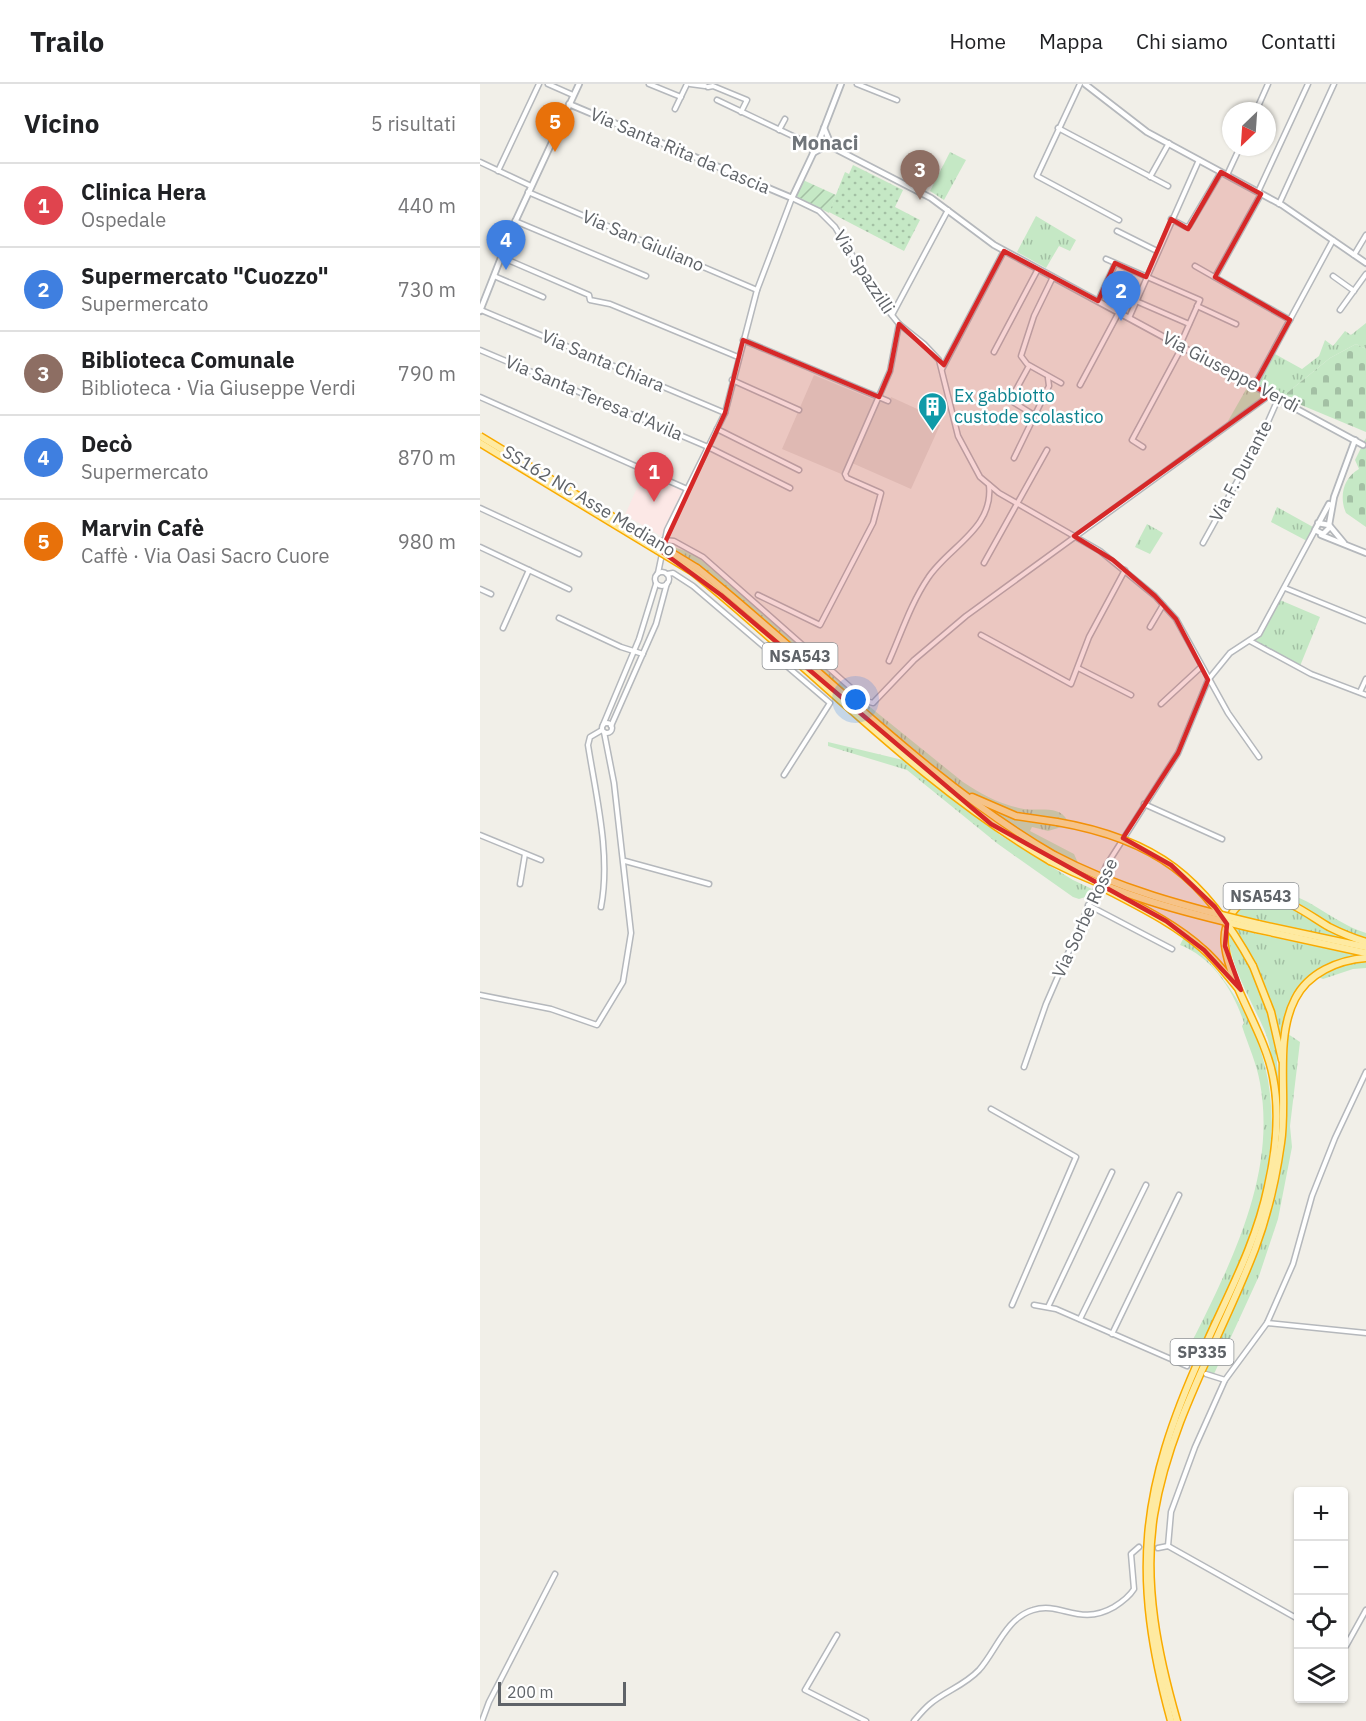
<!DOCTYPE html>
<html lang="it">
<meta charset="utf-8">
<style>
body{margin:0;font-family:"IBM Plex Sans",sans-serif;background:#f2f2f2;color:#202124}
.controls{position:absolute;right:18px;bottom:18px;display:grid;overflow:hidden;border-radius:6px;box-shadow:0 2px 4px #0004}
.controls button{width:54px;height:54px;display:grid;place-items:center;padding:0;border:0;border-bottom:2px solid #e0e0e0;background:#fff;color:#202124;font:30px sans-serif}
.compass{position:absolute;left:742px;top:18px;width:54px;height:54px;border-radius:50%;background:#fff;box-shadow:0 2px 4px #0004;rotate:205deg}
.scale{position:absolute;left:18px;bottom:15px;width:128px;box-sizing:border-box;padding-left:6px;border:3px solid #5f6368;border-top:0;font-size:16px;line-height:21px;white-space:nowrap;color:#5f6368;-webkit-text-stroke:4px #fff;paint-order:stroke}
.you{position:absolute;left:376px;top:616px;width:21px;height:21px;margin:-15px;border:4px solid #fff;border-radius:50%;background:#1a73e8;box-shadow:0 0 0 9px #1a73e833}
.badge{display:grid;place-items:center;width:39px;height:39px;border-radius:50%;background:#ea4335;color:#fff;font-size:20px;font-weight:700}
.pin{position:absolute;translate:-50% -50px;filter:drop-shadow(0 2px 3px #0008)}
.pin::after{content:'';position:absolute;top:32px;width:21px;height:18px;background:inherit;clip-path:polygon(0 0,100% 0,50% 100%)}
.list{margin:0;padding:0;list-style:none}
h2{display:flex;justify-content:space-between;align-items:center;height:78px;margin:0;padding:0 24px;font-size:26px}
h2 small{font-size:20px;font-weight:400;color:#757577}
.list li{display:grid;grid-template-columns:39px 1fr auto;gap:18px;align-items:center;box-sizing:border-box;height:84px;padding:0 24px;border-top:2px solid #e0e0e0}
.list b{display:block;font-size:22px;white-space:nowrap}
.list p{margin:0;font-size:20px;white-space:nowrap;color:#757577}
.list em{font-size:20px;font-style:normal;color:#757577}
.icon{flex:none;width:33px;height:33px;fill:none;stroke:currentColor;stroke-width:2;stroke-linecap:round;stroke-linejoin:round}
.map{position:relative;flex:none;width:886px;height:1637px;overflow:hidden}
header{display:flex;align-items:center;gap:36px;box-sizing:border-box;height:84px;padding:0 30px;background:#fff;border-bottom:2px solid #e0e0e0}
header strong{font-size:28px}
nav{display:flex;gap:33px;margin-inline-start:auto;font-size:21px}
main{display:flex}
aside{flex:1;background:#fff}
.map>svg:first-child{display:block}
.education{fill:#e1ded6}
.medical{fill:#fce8e6}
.grass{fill:url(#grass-tufts)}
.cemetery{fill:url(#cemetery-stones)}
.park{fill:url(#park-dots)}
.garden{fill:url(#garden-furrows)}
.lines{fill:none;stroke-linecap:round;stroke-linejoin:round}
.minor-casing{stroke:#b5b8bc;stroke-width:7}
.tertiary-casing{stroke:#b5b8bc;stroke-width:8}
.trunk-casing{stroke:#f9ab00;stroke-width:9}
.minor{stroke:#fff;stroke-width:4}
.tertiary{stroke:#fff;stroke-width:4.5}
.trunk{stroke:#feeaa1;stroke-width:6}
.trunk-bridge-casing{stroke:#f9ab00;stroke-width:9;stroke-linecap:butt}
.trunk-bridge{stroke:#feeaa1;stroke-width:6}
.marked{fill:#d62828;fill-opacity:0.2;stroke:#d62828;stroke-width:4.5;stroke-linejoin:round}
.labels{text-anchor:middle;stroke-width:5;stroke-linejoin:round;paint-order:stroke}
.shield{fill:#fff;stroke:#8f9295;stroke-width:1.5}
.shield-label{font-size:16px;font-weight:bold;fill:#5f6368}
.street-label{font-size:18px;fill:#5f6368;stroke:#fff}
.culture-label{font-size:18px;fill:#0d838f;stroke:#fff;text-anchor:start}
.neighbourhood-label{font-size:20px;font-weight:bold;fill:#70757a;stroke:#fff}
</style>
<header>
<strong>Trailo</strong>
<nav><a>Home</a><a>Mappa</a><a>Chi siamo</a><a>Contatti</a></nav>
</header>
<main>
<aside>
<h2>Vicino<small>5 risultati</small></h2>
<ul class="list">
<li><span class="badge" style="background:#e0444e">1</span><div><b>Clinica Hera</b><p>Ospedale</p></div><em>440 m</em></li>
<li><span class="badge" style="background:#3f7fe0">2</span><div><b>Supermercato &quot;Cuozzo&quot;</b><p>Supermercato</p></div><em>730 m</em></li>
<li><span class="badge" style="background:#8d6e63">3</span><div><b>Biblioteca Comunale</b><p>Biblioteca · Via Giuseppe Verdi</p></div><em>790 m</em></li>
<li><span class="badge" style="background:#3f7fe0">4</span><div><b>Decò</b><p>Supermercato</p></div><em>870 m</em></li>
<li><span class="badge" style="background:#e8710a">5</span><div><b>Marvin Cafè</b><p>Caffè · Via Oasi Sacro Cuore</p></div><em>980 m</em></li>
</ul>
</aside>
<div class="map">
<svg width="886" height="1637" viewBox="0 0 886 1637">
<defs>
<pattern id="grass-tufts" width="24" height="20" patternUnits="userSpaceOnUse" patternTransform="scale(1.5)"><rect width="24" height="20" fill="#c5e8c5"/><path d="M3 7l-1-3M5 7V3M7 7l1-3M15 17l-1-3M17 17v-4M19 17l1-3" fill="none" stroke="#a3c0a4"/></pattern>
<pattern id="cemetery-stones" width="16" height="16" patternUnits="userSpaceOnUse" patternTransform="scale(1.5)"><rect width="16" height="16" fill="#c5e8c5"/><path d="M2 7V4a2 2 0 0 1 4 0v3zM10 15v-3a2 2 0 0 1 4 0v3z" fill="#a3c0a4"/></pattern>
<pattern id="park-dots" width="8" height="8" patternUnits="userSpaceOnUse" patternTransform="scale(1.5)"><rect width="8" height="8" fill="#c5e8c5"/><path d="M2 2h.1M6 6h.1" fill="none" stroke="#a3c0a4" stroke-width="1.8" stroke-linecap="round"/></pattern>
<pattern id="garden-furrows" width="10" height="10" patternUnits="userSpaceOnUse" patternTransform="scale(1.5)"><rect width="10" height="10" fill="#c5e8c5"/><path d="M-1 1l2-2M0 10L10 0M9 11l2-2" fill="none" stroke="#a3c0a4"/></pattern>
</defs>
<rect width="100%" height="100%" fill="#f1efe8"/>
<path class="education" d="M334 291 397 317 399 315 409 319 411 313 446 329 444 335 460 341 431 405 372 379 366 392 302 365Z"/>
<path class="medical" d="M164 388 203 405 181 452 145 431Z"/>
<g class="grass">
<path d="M470 68 486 76 464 116 450 107Z"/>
<path d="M556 132 596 156 590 167 579 162 566 184 537 168Z"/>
<path d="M886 239V265L876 260 850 274 802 313 778 300 795 270 822 285 839 272 845 256 853 262 865 247 871 251Z"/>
<path d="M768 302 785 312 749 340 748 337Z"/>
<path d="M797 423 833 443 827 457 791 438Z"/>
<path d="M667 440 683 449 670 470 655 463Z"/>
<path d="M190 462 212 469 239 489 390 623 483 698C501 710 521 721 544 725 558 727 580 721 587 736 555 731 525 728 495 713 471 700 452 679 431 663 349 598 277 520 190 462Z"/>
<path d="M800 516 840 533 820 582 775 557Z"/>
<path d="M348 658 423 676 520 751 593 796 612 805 609 812 599 815 593 813 518 760 427 686 348 662Z"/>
<path d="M499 720 532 733 585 742 568 747 552 743 550 747 594 770 599 781 559 761Z"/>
<path d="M785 806C823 805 850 838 886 849V856L846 839 799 812 775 811 750 829 747 828 761 814Z"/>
<path d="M786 815 809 823 870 857 775 835 773 849 881 872 852 879 834 889 878 878H886V884L873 885 843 895 838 893C820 909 812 926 808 950L820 958 810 1042 812 1063 798 1135 779 1192 734 1290 723 1285 764 1196 804 1043 808 953H795L799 1004 798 1039C796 1012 795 983 788 956 777 919 706 823 786 815Z"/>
<path d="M704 853C791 931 811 1029 774 1139 758 1188 733 1235 712 1281L702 1278C744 1192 798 1098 780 999 777 980 768 961 762 942L764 939C754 907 732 873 700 861Z"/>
</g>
<g class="cemetery">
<path d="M876 260 886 265V348L802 313 850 274Z"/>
<path d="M886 354V443L866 429C859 413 863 394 879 385L875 376Z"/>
</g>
<path class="park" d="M373 81 423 106 415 123 440 136 424 167 349 128 365 88 369 90Z"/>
<path class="garden" d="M323 96 356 111 349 129 316 112Z"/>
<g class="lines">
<defs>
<g id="minor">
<path d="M68 0 93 11"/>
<path d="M169 0 201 13"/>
<path d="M210 0 225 2"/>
<path d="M377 0 417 16"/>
<path d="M600 0 557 92 639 136"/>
<path d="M228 3 233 2 267 16 261 28"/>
<path d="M237 16 336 63"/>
<path d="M195 25 207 0"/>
<path d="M776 27 788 0"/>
<path d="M578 44 688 102"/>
<path d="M299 46 305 35"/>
<path d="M0 78 51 102"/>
<path d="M18 87 59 0"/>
<path d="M747 91 760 63"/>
<path d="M670 93 689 59"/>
<path d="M48 108 277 206"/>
<path d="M778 108 828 0"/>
<path d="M799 120 854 0"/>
<path d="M691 135 706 143 709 142 741 88"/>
<path d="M35 137 166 192"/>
<path d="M637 147 677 167"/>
<path d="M874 171 886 151"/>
<path d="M21 173 109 211 110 216 130 220 258 273"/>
<path d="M626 175 720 216 700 261"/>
<path d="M715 182 810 236"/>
<path d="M14 192 63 213"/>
<path d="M853 192 874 207"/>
<path d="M573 193 554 232 541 272 547 280 581 299"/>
<path d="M735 193 781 110"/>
<path d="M618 217 635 180"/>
<path d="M656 217 709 240"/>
<path d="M717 222 756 240"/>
<path d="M1 226 245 329"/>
<path d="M860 226 886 190"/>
<path d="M412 231 468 126"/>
<path d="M649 234 719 76"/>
<path d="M263 256 408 317"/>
<path d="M0 266 228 363 310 404"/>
<path d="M514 268 558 185"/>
<path d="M549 282 532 313 533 318 554 331"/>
<path d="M462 285 524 167"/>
<path d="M252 296 319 326"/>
<path d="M600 301 639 228"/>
<path d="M774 302 853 156"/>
<path d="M0 313 207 405"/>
<path d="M237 345 319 386"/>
<path d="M663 363 652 356 702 263"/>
<path d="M534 374 569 302 568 294"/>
<path d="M0 424 99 470"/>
<path d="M184 456 194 457 223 473 386 617 393 619 434 576 486 532 790 311"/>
<path d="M723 459 779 358 798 315"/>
<path d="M0 463 89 505"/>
<path d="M504 479 567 366"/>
<circle cx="182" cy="495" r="7"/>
<path d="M178 489 187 446 245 329 277 206 312 114 339 127 355 143 399 215 419 240 444 260 459 276 478 352 500 393 519 409 620 467 675 512 696 535 748 629 779 673"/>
<path d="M187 490 193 489 213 502 350 619 304 691"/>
<path d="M805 504 886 537"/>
<path d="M0 505 11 510"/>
<path d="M278 511 340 541 393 439 401 409 367 394 365 390 410 287 419 240"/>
<path d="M79 534 141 563 163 570"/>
<path d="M670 543 683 521"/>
<path d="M23 544 49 486"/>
<path d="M501 551 591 600 609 553 645 486"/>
<path d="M770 557 831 590 886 611"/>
<path d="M409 577C421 550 431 519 448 494 468 463 514 445 509 401"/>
<path d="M598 584 651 611"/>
<path d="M880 608 886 595"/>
<path d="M681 620 721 583"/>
<circle cx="127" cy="644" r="5"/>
<path d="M123 641 159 555 176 500"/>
<path d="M131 642 176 540 187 499"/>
<path d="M664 720 742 755"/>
<path d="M0 751 61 776"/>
<path d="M145 777 229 800"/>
<path d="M40 800 45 770"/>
<path d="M608 821 692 865"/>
<path d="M121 823C131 771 116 712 108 661L110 653 122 646"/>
<path d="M0 911 71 925 117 941 143 898 151 849 134 699 124 648"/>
<path d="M544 983 566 920 626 782 698 669 728 596 750 569 779 550 835 446"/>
<path d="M511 1025 596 1073 532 1221"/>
<path d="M554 1221 576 1225 707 1282"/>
<path d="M568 1223 632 1088"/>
<path d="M600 1235 666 1101"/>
<path d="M787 1239 886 1249"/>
<path d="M632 1250 699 1111"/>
<path d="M726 1290 745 1296"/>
<path d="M688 1462 691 1428 715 1363 745 1296 787 1239 813 1180 832 1112 855 1054 886 988"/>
<path d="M688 1462 818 1535"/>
<path d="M678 1464 688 1462"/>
<path d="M357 1551 325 1606 386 1637"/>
<path d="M864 1561 866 1562 886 1526"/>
<path d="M2 1637 9 1618 75 1490"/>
<path d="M434 1637C439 1631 444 1625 450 1620 465 1607 484 1602 499 1586 516 1567 526 1534 553 1526 581 1517 599 1543 634 1523 642 1518 649 1513 654 1505L651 1470 659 1463"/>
</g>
<g id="tertiary">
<path d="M605 0 667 48 802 121 886 179"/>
<path d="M89 20 312 114 339 57 361 0"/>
<path d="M344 44 352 63"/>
<path d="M333 69 344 63H352L451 114 514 161 883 361"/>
<path d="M0 227 35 138 99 0"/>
<path d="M849 420 835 446 843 450 850 443"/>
<path d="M838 439 849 441 864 459"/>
<path d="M849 441 854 413 875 356"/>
<path d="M841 451 886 469"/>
</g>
<g id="trunk">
<path d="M217 484C336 579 442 694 574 771"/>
<path d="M213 488C332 584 438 700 570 777"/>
<path d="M492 713 536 732 577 738"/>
<path d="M624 804C658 822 694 839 723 865 736 876 746 890 757 903"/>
<path d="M778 840 886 863"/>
<path d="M776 845 886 869"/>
<path d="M773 882 791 928 802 976"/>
<path d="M691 1637C651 1491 660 1406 722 1269 746 1214 776 1161 788 1102 796 1067 800 1028 793 993 785 949 750 902 745 862 743 849 747 834 756 824 783 793 823 828 849 843 861 849 873 854 886 858"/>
<path d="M697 1637C678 1571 663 1500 674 1431 690 1335 741 1254 775 1165 788 1130 796 1095 801 1059 808 1015 794 955 815 915 828 889 858 876 886 874"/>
</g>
</defs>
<use href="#minor" class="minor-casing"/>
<use href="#tertiary" class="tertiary-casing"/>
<use href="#trunk" class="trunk-casing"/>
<use href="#minor" class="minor"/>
<use href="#tertiary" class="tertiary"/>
<use href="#trunk" class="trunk"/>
<defs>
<g id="trunk-bridge">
<path d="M0 352 217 484"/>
<path d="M0 359 213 488"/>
<path d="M577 738C676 755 725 794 773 882"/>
<path d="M574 771C638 805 707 823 778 840"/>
<path d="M570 777C637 811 702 828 776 845"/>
</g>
</defs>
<use href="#trunk-bridge" class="trunk-bridge-casing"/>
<use href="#trunk-bridge" class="trunk-bridge"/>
</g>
<path class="marked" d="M741 88 781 110 735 193 810 236 774 302 790 311 594 452 633 476 675 512 696 535 728 596 698 669 643 754 691 781 735 823 747 840 745 862 761 906 724 866 686 837 511 740 241 511 181 467 245 329 263 256 399 313 410 287 419 240 464 281 524 167 618 217 635 179 666 193 691 135 708 145Z"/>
<defs>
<symbol id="building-pin" viewBox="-11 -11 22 30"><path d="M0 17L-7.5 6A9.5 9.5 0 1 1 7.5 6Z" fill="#0f9aa8" stroke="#fff"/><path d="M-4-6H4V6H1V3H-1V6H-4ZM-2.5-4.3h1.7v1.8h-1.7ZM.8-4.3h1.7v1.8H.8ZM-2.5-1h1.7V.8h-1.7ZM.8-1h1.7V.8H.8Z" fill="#fff"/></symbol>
</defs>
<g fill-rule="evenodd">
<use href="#building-pin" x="436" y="306" width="33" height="45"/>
</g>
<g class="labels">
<g class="shield">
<rect x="282.5" y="559" width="75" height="26" rx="4.5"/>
<rect x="743.5" y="799" width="75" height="26" rx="4.5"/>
<rect x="690.5" y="1255" width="63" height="26" rx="4.5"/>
</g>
<g class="shield-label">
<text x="320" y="578">NSA543</text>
<text x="781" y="818">NSA543</text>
<text x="722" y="1274">SP335</text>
</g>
<g class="street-label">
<text transform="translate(200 67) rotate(23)" y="6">Via Santa Rita da Cascia</text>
<text transform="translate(163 157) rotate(23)" y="6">Via San Giuliano</text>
<text transform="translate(384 188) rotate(57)" y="6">Via Spazzilli</text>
<text transform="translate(123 277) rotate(23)" y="6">Via Santa Chiara</text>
<text transform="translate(751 288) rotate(28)" y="6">Via Giuseppe Verdi</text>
<text transform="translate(114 314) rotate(23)" y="6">Via Santa Teresa d'Avila</text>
<text transform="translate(761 387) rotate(-62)" y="6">Via F. Durante</text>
<text transform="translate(109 417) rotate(31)" y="6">SS162 NC Asse Mediano</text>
<text transform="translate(605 834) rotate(-65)" y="6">Via Sorbe Rosse</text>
</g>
<g class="culture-label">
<text x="474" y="318">Ex gabbiotto<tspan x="474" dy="21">custode scolastico</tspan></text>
</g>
<g class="neighbourhood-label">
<text x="345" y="66">Monaci</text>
</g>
</g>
</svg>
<div class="controls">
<button>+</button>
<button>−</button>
<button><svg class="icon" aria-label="locate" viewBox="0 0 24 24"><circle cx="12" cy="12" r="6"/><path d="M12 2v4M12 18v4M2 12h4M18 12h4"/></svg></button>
<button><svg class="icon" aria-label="layers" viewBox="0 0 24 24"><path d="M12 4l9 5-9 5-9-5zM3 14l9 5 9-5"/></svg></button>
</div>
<svg class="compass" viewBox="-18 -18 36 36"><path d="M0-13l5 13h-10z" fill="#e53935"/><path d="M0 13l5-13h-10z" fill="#757577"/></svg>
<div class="scale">200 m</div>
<div class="you"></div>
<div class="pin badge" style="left:174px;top:418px;background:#e0444e">1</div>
<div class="pin badge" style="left:641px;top:237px;background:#3f7fe0">2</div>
<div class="pin badge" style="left:440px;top:116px;background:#8d6e63">3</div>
<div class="pin badge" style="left:26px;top:186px;background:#3f7fe0">4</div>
<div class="pin badge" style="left:75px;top:68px;background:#e8710a">5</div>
</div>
</main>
